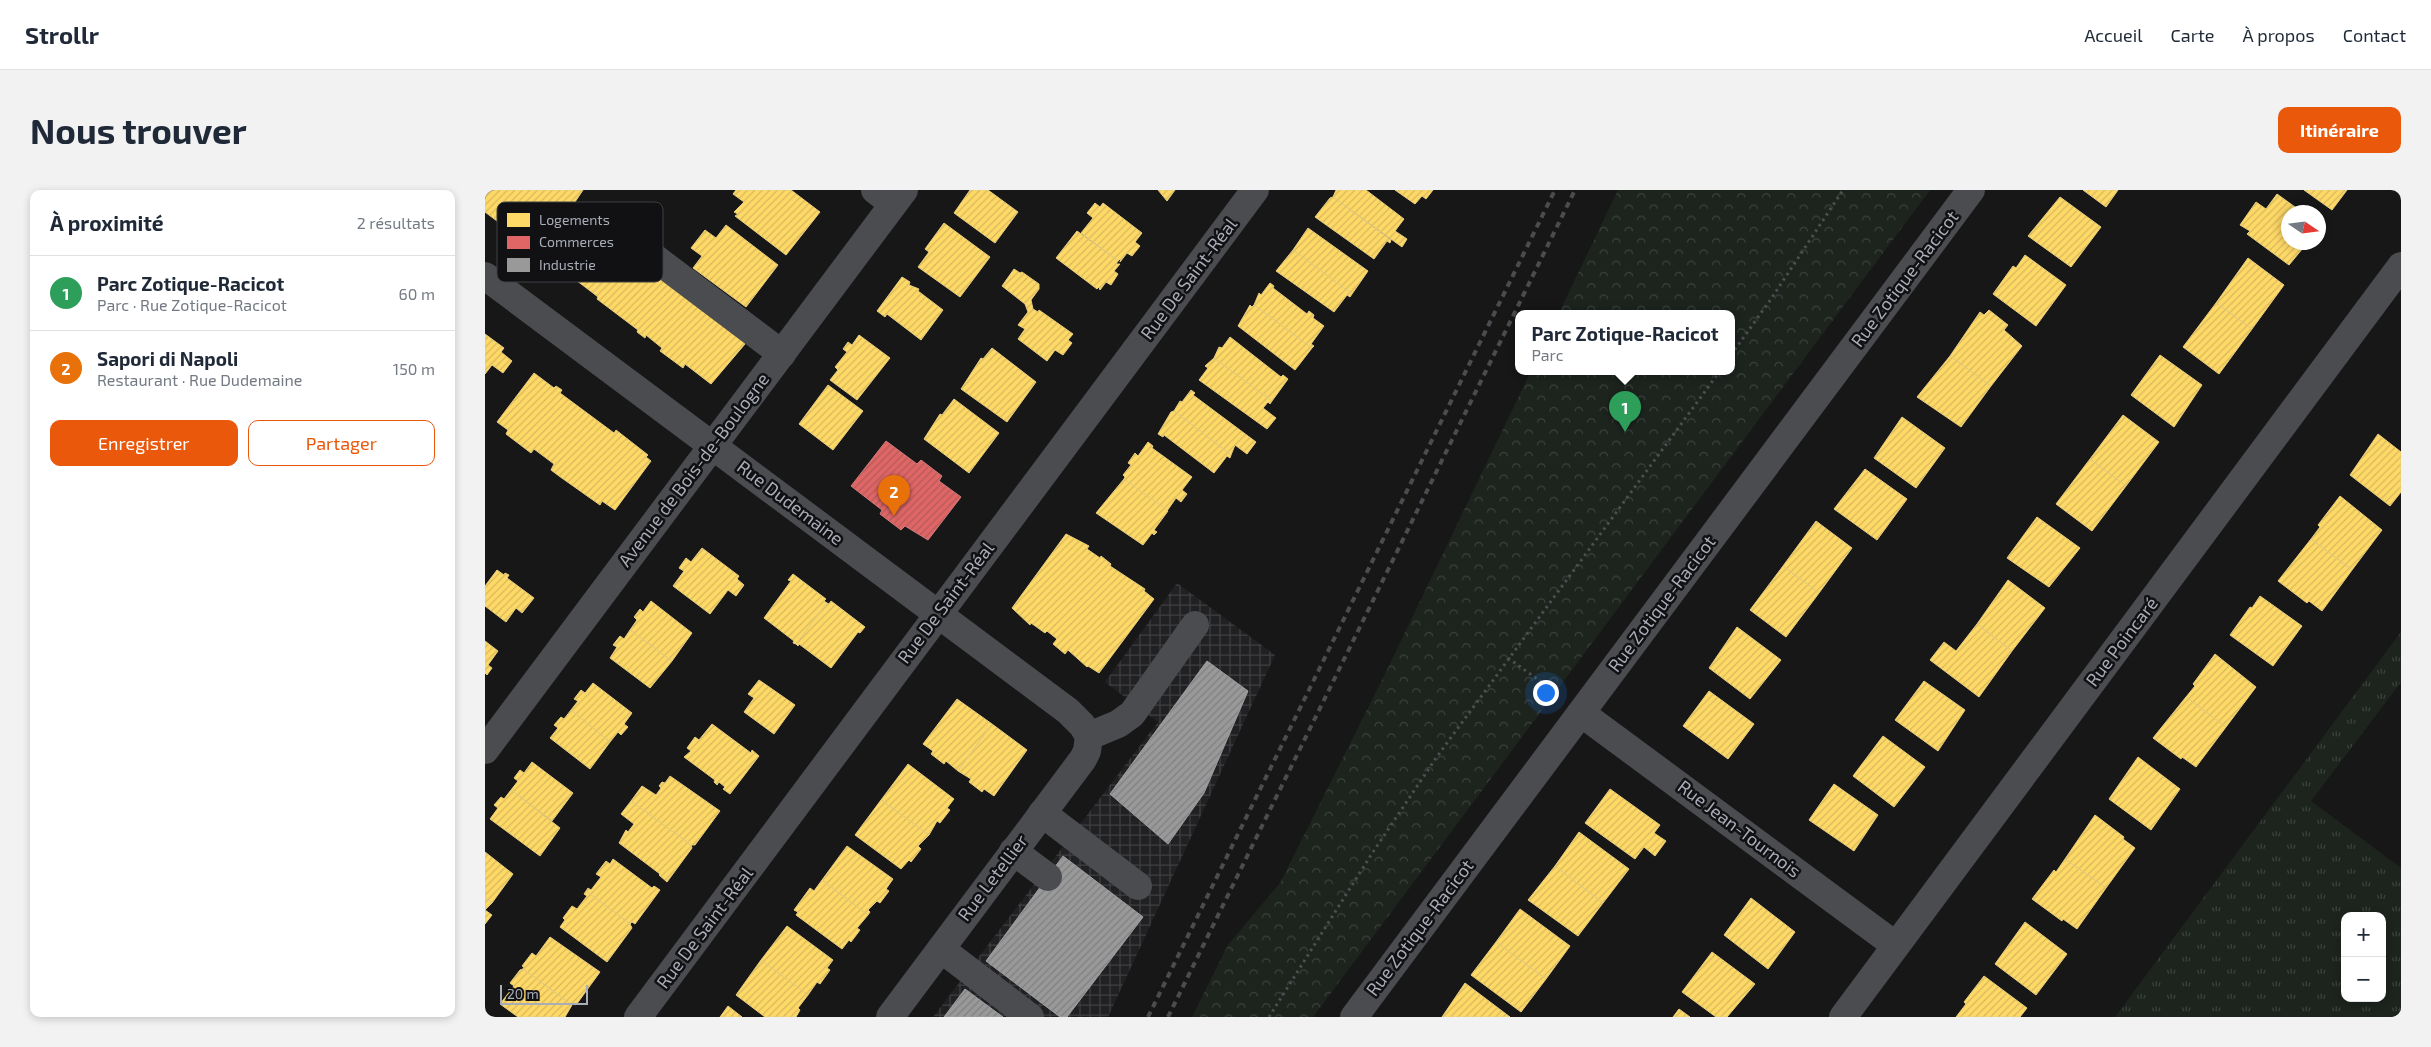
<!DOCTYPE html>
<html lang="fr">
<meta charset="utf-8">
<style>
body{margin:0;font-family:"Exo 2",sans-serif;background:#f2f2f3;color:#1f2937}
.controls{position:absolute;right:15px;bottom:15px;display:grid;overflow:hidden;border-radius:10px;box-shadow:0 2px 8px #0003}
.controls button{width:45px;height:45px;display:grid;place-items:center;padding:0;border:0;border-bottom:1px solid #e0e1e3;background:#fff;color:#1f2937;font:25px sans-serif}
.compass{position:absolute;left:1796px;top:15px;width:45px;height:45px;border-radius:50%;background:#fff;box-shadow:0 2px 8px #0003;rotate:103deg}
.scale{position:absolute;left:15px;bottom:12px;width:88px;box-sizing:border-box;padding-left:5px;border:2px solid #a8adb8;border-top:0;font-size:14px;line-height:18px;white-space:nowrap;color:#a8adb8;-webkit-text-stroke:4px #111113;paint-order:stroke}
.you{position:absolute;left:1060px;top:502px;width:18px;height:18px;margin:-12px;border:4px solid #fff;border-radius:50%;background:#1a73e8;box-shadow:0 0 0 8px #1a73e833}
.badge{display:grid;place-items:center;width:32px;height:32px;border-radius:50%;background:#ea580c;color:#fff;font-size:16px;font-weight:700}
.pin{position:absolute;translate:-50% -41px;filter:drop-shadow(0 1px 2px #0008)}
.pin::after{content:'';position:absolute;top:26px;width:18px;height:15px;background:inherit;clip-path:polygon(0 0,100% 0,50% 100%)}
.popup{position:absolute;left:1030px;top:120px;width:220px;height:65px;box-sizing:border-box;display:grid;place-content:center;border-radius:10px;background:#fff;filter:drop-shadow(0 1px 4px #0005);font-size:16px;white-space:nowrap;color:#747a83}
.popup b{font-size:19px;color:#1f2937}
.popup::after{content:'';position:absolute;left:50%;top:100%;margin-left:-10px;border:10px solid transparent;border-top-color:#fff}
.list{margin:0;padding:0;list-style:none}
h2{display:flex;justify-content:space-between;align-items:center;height:65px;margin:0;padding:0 20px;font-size:21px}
h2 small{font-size:16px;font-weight:400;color:#747a83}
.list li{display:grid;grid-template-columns:32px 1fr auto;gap:15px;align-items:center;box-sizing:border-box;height:75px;padding:0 20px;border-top:1px solid #e0e1e3}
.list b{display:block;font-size:19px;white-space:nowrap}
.list p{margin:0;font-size:16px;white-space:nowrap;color:#747a83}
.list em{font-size:16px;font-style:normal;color:#747a83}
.actions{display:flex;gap:10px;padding:15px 20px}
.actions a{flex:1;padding:11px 0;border:1px solid #ea580c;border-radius:10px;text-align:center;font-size:18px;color:#ea580c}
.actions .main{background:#ea580c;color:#fff}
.map{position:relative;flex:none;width:1916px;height:827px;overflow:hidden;border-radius:10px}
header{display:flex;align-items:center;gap:30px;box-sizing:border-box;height:70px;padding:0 25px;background:#fff;border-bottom:1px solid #e0e1e3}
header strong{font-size:24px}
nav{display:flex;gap:28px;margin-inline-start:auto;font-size:18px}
.intro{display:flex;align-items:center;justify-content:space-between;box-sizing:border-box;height:120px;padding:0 30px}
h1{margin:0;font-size:35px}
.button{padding:12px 22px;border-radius:10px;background:#ea580c;color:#fff;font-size:18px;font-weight:700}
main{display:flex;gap:30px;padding:0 30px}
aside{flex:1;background:#fff;border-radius:10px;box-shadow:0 2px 8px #0003}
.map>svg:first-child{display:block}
.industrial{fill:url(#industrial-grid)}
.grass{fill:url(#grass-tufts);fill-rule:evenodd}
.park{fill:url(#park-crowns)}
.homes{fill:url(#homes-hatch);stroke:#e5cc7f}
.shops{fill:url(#shops-hatch);stroke:#cf7b7f}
.industry{fill:url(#industry-hatch);stroke:#9e9fa2}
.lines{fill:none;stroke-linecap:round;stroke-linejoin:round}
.path{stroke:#4d4e52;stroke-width:3;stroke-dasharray:2.5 4;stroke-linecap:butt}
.minor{stroke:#4b4c50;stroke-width:28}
.rail{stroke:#4b4c4f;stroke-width:4;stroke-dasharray:6 5;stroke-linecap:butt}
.labels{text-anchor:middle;stroke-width:5;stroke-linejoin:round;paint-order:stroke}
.street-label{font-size:18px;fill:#a8adb8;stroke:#111113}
.key{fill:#111113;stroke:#3e4045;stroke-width:1}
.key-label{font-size:14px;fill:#a8adb8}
</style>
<header>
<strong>Strollr</strong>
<nav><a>Accueil</a><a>Carte</a><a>À propos</a><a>Contact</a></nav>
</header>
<div class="intro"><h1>Nous trouver</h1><a class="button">Itinéraire</a></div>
<main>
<aside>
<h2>À proximité<small>2 résultats</small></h2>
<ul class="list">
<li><span class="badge" style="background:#2e9e5b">1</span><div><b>Parc Zotique-Racicot</b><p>Parc · Rue Zotique-Racicot</p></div><em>60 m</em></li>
<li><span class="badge" style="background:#e8710a">2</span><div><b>Sapori di Napoli</b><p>Restaurant · Rue Dudemaine</p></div><em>150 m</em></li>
</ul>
<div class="actions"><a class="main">Enregistrer</a><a>Partager</a></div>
</aside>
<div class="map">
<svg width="1916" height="827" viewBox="0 0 1916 827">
<defs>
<pattern id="industrial-grid" width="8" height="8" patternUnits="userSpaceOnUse" patternTransform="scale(1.25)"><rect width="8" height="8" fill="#212123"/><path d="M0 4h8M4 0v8" fill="none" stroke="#3e3f41"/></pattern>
<pattern id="grass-tufts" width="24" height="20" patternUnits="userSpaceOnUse" patternTransform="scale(1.25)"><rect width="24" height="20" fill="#1d241e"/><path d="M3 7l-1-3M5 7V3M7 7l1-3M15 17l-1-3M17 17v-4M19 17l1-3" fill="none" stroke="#3b413d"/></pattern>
<pattern id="park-crowns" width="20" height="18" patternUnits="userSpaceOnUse" patternTransform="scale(1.25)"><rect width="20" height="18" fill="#1d241e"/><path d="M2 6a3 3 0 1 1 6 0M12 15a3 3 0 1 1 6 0" fill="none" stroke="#3b413d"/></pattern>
<pattern id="homes-hatch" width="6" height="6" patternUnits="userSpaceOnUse" patternTransform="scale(1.25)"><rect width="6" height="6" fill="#ffd966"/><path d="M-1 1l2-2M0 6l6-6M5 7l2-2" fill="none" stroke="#d6b85d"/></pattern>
<pattern id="shops-hatch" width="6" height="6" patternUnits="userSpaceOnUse" patternTransform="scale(1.25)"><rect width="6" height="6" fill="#e06666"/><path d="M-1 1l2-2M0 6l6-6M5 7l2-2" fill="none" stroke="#b45a5a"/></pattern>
<pattern id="industry-hatch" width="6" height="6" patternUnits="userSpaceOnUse" patternTransform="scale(1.25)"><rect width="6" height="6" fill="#999"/><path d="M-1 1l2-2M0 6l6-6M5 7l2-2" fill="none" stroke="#7f8080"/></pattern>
</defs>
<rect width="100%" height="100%" fill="#171717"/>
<path class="industrial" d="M692 393 790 465 623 827H448L673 532 620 492Z"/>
<path class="grass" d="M1916 442V492L1826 611 1916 678V827H1630ZM1860 726H1897V808H1860Z"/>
<path class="park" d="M1133 0H1445L828 827H707L743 755 795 693 900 484 1046 181H1246V123H1074Z"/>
<g class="homes">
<path d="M0 0H98L90 12 94 15 86 26 82 23 75 32 79 34 56 64 0 22Z"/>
<path d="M251 0H306L335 22 301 65 250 26 253 24 249 22 259 12 248 4Z"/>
<path d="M485 0H503L533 22 510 53 469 23Z"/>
<path d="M673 0H690L682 11Z"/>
<path d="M851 0H881L919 29 910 41 922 49 917 57 848 7Z"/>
<path d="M910 0H948L941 9 937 6 930 14Z"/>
<path d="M1598 0H1633L1621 17Z"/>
<path d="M1819 0H1862L1847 20Z"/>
<path d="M1792 4 1817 22H1804V52H1823L1804 75 1762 44 1765 41 1755 35 1771 12 1781 19Z"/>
<path d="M848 7 906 50 905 53 902 51 889 69 830 27 845 8Z"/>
<path d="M1575 7 1616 37 1586 77 1543 46Z"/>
<path d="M610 13 615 17 618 13 657 43 650 52 655 56 647 66 642 63 635 72 636 68 633 71 596 43 608 28 602 23Z"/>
<path d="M127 17 142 28 134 39 149 50 108 103 75 78 117 22 122 23Z"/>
<path d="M459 33 505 67 475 107 433 77 444 62 440 59Z"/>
<path d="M241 35 293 75 261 117 208 78 217 66 206 58 220 40 231 48Z"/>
<path d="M823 38 883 81 867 104 808 60Z"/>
<path d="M592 41 633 71 631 74H635L629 81 633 84 626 95 621 92 615 100 614 97 612 99 571 68Z"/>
<path d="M141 58 263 146 258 152 260 154 226 194 200 174 198 178 175 161 177 158 161 145 160 148 152 142 153 140 112 109 113 107 108 103Z"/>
<path d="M808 60 867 104 865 107 862 105 849 122 791 81Z"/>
<path d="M1540 65 1581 95 1551 136 1508 104 1528 76 1531 78Z"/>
<path d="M1763 68 1799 95 1767 139 1731 113Z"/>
<path d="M529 79 535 83 537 82 554 94V99L546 110 548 119 553 122 554 120 588 144 583 150 587 153 578 165 570 160 562 171 533 149 540 139 533 135 543 122 540 114 517 96Z"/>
<path d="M417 87 425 92 424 95 434 99 433 101 458 120 436 150 402 124 400 127 392 121Z"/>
<path d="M785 93 789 96 788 98 822 124 824 121 829 125 828 128 839 136 826 154 829 156 827 158 769 115 774 103 776 105Z"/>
<path d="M1731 113 1767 139 1734 184 1698 157Z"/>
<path d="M765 115 767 117 769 115 827 158 810 180 753 136Z"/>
<path d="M1504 120 1523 135 1519 140 1537 156 1506 196 1465 166 1495 122 1499 125Z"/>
<path d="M0 144 19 158 16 162 27 171 18 183 7 175 0 184Z"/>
<path d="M374 145 405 168 372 210 345 190 353 180 350 177 362 162 358 159 363 152 367 155Z"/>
<path d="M745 147 796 187 798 185 803 189 787 211 729 168 734 157 737 158Z"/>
<path d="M507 158 551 192 522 232 476 199 496 168 498 169Z"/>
<path d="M1675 165 1717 195 1689 237 1646 205Z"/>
<path d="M1465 166 1506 196 1476 237 1432 207Z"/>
<path d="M729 168 787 211 785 214 783 212 778 218 791 228 782 239 714 190 723 178 720 176Z"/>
<path d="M49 183 69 198 71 196 77 200 75 203 129 243 131 240 163 265 161 267 166 271 130 320 117 311 115 315 74 286 66 280 69 274 49 259 46 263 21 244 23 240 12 232Z"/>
<path d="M343 195 378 221 348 260 314 234Z"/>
<path d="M706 200 710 203 708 205 771 252 762 264 750 255 746 265 689 221 695 211 697 212Z"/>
<path d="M469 209 514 243 484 283 439 249 455 224 457 225Z"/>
<path d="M689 221 746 265 745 268 742 266 729 283 679 245 678 247 673 244 686 222Z"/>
<path d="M1638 225 1674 252 1641 296 1605 269Z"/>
<path d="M1417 227 1460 258 1431 298 1389 268Z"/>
<path d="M1893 244 1916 262V302L1905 316 1865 285Z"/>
<path d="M663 252 668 256 667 258 707 287 697 300 702 304 696 312 691 308 682 321 639 289 640 287 638 285 646 275 643 273 650 263 653 266Z"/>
<path d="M1605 269 1641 296 1607 341 1571 314Z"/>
<path d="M1380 279 1422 309 1392 350 1349 319Z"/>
<path d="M639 289 683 321 669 340 672 342 669 345 667 343 658 355 611 323Z"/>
<path d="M1855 306 1897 340 1867 380 1826 349 1835 337 1833 335Z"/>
<path d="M1552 327 1595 358 1564 397 1522 368Z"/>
<path d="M1331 331 1367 358 1334 403 1298 376Z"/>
<path d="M581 344 604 356 602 359 615 368 616 366 626 374 625 376 660 399 659 401 669 409 614 483 603 476 602 477 583 460 580 464 568 454 572 449 562 441 560 443 546 433 545 435 527 418Z"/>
<path d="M1826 349 1867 380 1837 421 1824 411 1822 413 1793 391Z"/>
<path d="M217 358 254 386 252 389 259 395 251 406 243 400 225 424 188 396 199 381 194 378 201 368 206 372Z"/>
<path d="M1298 376 1334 403 1301 447 1265 420Z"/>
<path d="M12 380 19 385 20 383 24 385 22 388 49 408 37 423 31 418 21 432 0 416V396Z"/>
<path d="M308 384 341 409 339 411 342 413 311 454 308 453 309 451 279 428 306 391 303 390Z"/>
<path d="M1523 390 1560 418 1527 461 1492 434Z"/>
<path d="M1775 406 1817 436 1788 476 1745 445 1765 417 1767 418Z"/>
<path d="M166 411 207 443 187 471 145 440 152 430 149 427 155 419 158 422Z"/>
<path d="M346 411 380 437 375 443 373 442 346 478 314 454 313 456 311 454 342 413 344 414Z"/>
<path d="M1492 434 1527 461 1494 507 1445 470 1459 452 1471 461Z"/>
<path d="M1252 437 1296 470 1265 509 1224 478Z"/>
<path d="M145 440 187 471 165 498 125 468 132 457 128 455 135 446 139 449Z"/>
<path d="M0 451 13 461 3 475 7 478 2 485 0 483Z"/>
<path d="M1730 464 1771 497 1741 537 1701 507 1710 496 1708 494Z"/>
<path d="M274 490 310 515 289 544 259 522 269 508 263 504Z"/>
<path d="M1439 491 1480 520 1453 561 1410 530Z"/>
<path d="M108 493 147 523 139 534 143 537 136 545 133 542 125 552 86 520 93 511 89 509 96 500 100 503Z"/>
<path d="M1224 501 1269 534 1243 569 1198 536Z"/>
<path d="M1701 507 1741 537 1711 577 1697 567 1696 569 1668 548Z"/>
<path d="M472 509 507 534 473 581 461 571 459 574 446 564 448 561 438 554Z"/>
<path d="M86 520 125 552 105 579 65 548 73 538 69 535 76 527 79 529Z"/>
<path d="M227 534 266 563 267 560 274 566 245 604 238 599 240 597 234 592 232 595 229 592 230 590 199 567 206 561 202 558 210 547 214 550Z"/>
<path d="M507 534 542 560 509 606 499 599 497 602 484 592 486 589 473 581Z"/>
<path d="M1398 546 1440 577 1409 617 1368 586Z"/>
<path d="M1653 567 1695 599 1666 640 1624 609Z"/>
<path d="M47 572 88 603 67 631 26 600 33 591 29 588 35 580 39 583Z"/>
<path d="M423 574 469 609 462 618 465 620 455 633 452 631 444 645 396 610Z"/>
<path d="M185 586 235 621 210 655H206L146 611 157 596 171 605 176 598 174 596 177 592 180 593Z"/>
<path d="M1349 594 1393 625 1369 661 1324 630Z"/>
<path d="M1125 599 1175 635 1169 643 1181 651 1170 666 1159 657 1150 669 1100 633Z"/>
<path d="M26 600 75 638 55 666 5 629 13 618 9 615 16 607 19 609Z"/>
<path d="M396 610 444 645 433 656 436 659 426 672 424 670 416 679 370 645Z"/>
<path d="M146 611 206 655 207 658 182 692 174 685 175 684 134 653 141 640 143 642 149 634 136 624Z"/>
<path d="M1610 625 1639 647 1638 649 1650 658 1621 698 1580 669Z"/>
<path d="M1094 642 1144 679 1118 713 1070 676Z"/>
<path d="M362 656 408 689 401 699 404 701 395 713 392 711 383 720 385 722 383 725 337 690Z"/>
<path d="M0 662 28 684 7 713 0 707Z"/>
<path d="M128 669 167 698 169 696 175 700 150 734 147 732 145 734 101 701 103 698 106 700 116 687 111 684 121 671 125 674Z"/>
<path d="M1580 669 1621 698 1592 739 1578 729 1577 731 1547 709 1569 680 1571 682Z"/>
<path d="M1070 676 1118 713 1093 746 1043 710Z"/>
<path d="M337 690 383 725 372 738 375 740 366 752 364 750 357 759 311 725 313 722 309 720 325 698 329 701Z"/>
<path d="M101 701 145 734 147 738 122 772 75 737 80 730 78 728 87 716 92 719 102 706 99 704Z"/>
<path d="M0 707 7 713 0 720 7 725 0 734Z"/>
<path d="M1266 708 1310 742 1283 779 1239 745Z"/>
<path d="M1035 719 1085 756 1061 789 1011 752Z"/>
<path d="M1540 732 1582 764 1551 805 1510 774Z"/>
<path d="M302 736 348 770 342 778 345 780 335 794 332 792 323 805 276 770Z"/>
<path d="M65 747 115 782 91 815 88 813 87 815 38 779 39 777 37 776 47 763 51 766Z"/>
<path d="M1011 752 1061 789 1036 822 986 785Z"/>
<path d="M1227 762 1270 794 1242 827H1231L1197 802Z"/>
<path d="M276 770 323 805 313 818 315 820 311 827H280L251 805Z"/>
<path d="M38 779 87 815 80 827H33L15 814 29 796 25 793 35 780Z"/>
<path d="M1499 786 1542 818 1535 827H1471L1481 814 1479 812Z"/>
<path d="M980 793 1025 827H957Z"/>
<path d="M243 816 257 827H235Z"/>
<path d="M1194 819 1205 827H1188Z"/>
</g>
<path class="shops" d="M401 251 432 274 436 270 457 286 454 291 476 307 443 350 420 336 416 340 395 324 397 320 366 296Z"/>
<g class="industry">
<path d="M722 471 763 501 719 603 683 654 625 604Z"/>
<path d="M578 666 658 727 582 827H575L501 771Z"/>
<path d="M480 799 518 827H459Z"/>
</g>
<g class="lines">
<g class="path">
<path d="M1246 165 1286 109 1358 0"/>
<path d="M1023 468 1073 504"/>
<path d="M784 827 886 665 951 568 1235 181"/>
</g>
<g class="minor">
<path d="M390 0 408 14"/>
<path d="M154 56 297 164"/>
<path d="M0 86 583 521 597 535 604 546"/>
<path d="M1096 523 1410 755"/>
<path d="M604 546 633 534 647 524 710 435"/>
<path d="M0 560 419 0"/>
<path d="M557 623 653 696"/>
<path d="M528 661 563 687"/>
<path d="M456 759 545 827"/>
<path d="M153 827 770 0"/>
<path d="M405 827 598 569 602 561 604 546"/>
<path d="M869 827 1486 0"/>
<path d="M1358 827 1916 76"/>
</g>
<g class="rail">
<path d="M663 827 1070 0"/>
<path d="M683 827 1090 0"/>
</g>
</g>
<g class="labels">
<g class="street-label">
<text transform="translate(704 89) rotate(-53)" y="6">Rue De Saint-Réal</text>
<text transform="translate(1420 89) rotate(-53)" y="6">Rue Zotique-Racicot</text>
<text transform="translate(209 280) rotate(-53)" y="6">Avenue de Bois-de-Boulogne</text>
<text transform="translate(305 313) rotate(37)" y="6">Rue Dudemaine</text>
<text transform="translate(461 413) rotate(-53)" y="6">Rue De Saint-Réal</text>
<text transform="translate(1177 414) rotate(-53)" y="6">Rue Zotique-Racicot</text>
<text transform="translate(1637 452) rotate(-53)" y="6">Rue Poincaré</text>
<text transform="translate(1254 639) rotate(37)" y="6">Rue Jean-Tournois</text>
<text transform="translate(508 688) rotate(-53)" y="6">Rue Letellier</text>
<text transform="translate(220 738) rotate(-53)" y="6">Rue De Saint-Réal</text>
<text transform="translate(935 738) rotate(-53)" y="6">Rue Zotique-Racicot</text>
</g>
</g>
<rect x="12" y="12" width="166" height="80" rx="8" class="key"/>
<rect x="22" y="23" width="23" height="14" fill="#ffd966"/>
<rect x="22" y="46" width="23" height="13" fill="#e06666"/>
<rect x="22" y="68" width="23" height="14" fill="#999"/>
<g class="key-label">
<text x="54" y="35">Logements</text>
<text x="54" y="57">Commerces</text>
<text x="54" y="80">Industrie</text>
</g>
</svg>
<div class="controls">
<button>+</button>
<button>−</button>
</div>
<svg class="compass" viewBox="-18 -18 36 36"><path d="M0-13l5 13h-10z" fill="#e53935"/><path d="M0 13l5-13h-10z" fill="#747a83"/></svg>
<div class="scale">20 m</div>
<div class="you"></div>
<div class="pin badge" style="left:1140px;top:242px;background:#2e9e5b">1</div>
<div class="popup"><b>Parc Zotique-Racicot</b>Parc</div>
<div class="pin badge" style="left:409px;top:326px;background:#e8710a">2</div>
</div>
</main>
